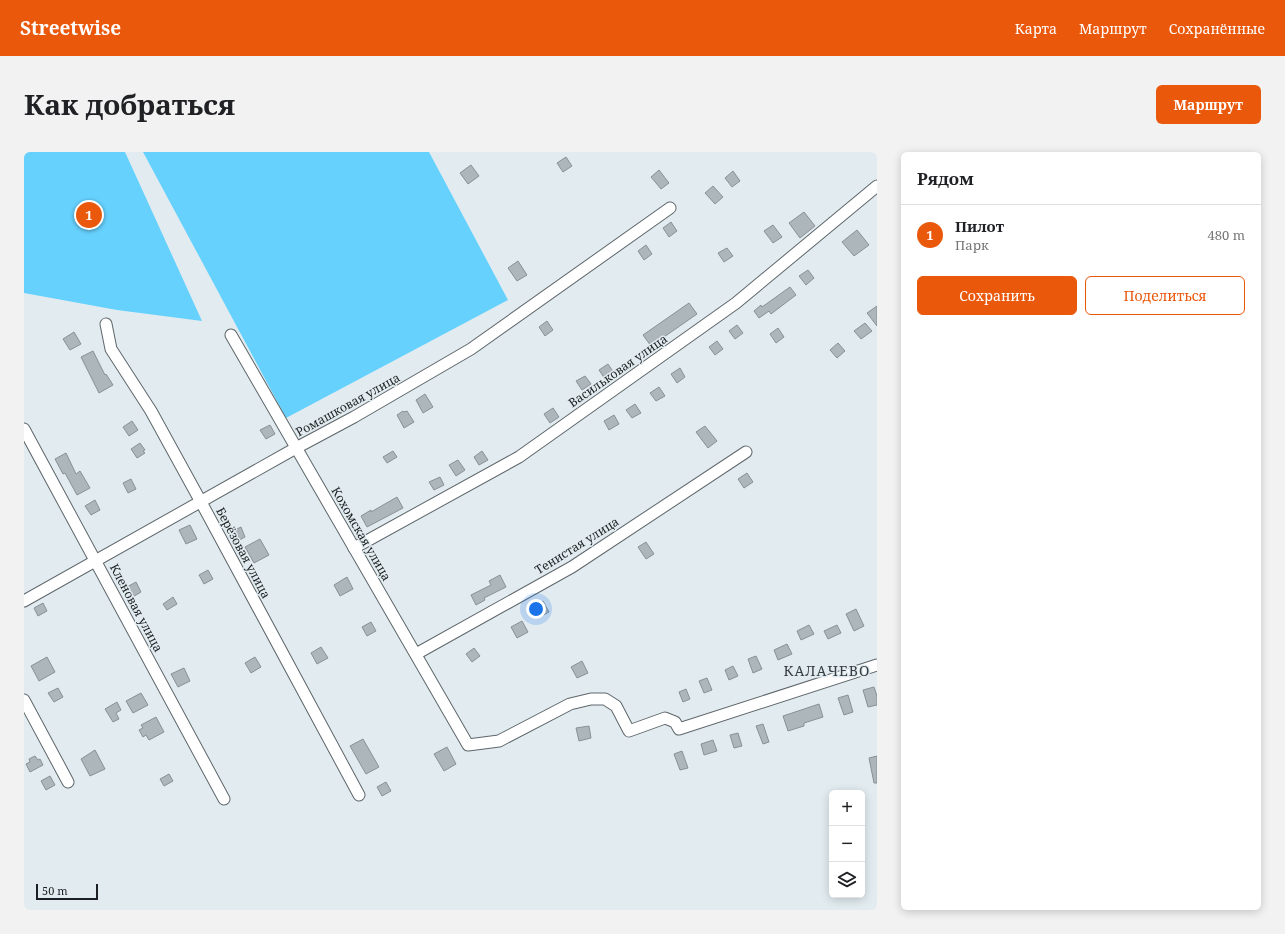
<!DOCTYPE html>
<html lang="ru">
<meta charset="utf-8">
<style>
body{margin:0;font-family:"Noto Serif",serif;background:#f2f2f2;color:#202124}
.controls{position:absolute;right:12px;bottom:12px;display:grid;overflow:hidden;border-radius:6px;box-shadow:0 2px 10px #0003}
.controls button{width:36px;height:36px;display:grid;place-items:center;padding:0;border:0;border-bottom:1px solid #e0e0e0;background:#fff;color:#202124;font:20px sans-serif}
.scale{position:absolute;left:12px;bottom:10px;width:62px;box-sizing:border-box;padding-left:4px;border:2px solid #1c2022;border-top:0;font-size:11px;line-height:14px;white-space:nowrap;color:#1c2022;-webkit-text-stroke:3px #e2ecf0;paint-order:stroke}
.you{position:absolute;left:512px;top:457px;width:14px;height:14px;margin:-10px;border:3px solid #fff;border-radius:50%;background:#1a73e8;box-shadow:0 0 0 6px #1a73e833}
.badge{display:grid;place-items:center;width:26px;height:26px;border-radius:50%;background:#ea580c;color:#fff;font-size:13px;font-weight:700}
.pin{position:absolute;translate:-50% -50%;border:2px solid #fff;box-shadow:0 1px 4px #0006}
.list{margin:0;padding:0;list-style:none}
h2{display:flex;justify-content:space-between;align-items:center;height:52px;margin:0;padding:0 16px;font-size:17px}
h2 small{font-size:13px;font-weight:400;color:#757577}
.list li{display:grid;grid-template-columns:26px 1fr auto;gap:12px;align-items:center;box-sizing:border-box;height:60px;padding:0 16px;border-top:1px solid #e0e0e0}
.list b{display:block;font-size:15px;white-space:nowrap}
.list p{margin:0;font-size:13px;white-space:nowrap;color:#757577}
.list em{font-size:13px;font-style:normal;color:#757577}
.actions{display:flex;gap:8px;padding:12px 16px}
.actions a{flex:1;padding:9px 0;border:1px solid #ea580c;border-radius:6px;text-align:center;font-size:14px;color:#ea580c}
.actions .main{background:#ea580c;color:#fff}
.icon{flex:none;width:22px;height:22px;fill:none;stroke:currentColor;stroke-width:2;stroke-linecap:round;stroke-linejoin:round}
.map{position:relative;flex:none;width:853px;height:758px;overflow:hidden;border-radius:6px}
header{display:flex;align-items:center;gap:24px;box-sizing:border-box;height:56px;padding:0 20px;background:#ea580c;color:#fff}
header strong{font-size:19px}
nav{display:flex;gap:22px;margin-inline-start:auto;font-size:14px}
.intro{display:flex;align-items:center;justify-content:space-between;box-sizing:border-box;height:96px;padding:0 24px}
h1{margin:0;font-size:28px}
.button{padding:10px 18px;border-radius:6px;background:#ea580c;color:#fff;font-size:14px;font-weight:700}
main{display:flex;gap:24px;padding:0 24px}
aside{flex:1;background:#fff;border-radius:6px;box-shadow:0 2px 10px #0003}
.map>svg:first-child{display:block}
.green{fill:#66d1fd}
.building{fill:#adb6ba;stroke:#889196}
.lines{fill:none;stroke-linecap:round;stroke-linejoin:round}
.minor-casing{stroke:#5e666a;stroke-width:13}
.minor{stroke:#fff;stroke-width:11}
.labels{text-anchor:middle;stroke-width:3;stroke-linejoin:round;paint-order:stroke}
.street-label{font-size:12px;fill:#1c2022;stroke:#e2ecf0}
.quarter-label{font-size:14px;letter-spacing:1px;fill:#363e42;stroke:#e2ecf0}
</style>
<header>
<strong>Streetwise</strong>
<nav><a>Карта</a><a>Маршрут</a><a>Сохранённые</a></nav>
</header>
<div class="intro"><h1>Как добраться</h1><a class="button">Маршрут</a></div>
<main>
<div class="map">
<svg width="853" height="758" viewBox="0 0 853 758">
<rect width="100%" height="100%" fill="#e2ecf0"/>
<g class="green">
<path d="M0 0H101L178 169 93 158 0 141Z"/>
<path d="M119 0H405L484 148 262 266Z"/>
</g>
<g class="building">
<path d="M542 5 548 14 539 20 533 11Z"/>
<path d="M447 13 455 24 444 32 436 21Z"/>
<path d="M635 18 645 31 637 37 627 25Z"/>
<path d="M709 19 716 29 708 35 701 26Z"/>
<path d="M689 34 699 45 691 52 681 41Z"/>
<path d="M780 60 791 74 776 86 765 71Z"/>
<path d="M647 70 653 79 645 85 639 76Z"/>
<path d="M749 73 758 85 749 91 740 79Z"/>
<path d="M833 78 845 93 830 104 818 90Z"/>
<path d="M622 93 628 102 620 108 614 99Z"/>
<path d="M703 96 709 104 700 110 694 101Z"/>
<path d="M494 109 503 123 493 129 484 116Z"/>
<path d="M784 118 790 126 782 133 775 124Z"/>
<path d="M766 135 772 143 747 162 745 159 735 166 730 159 737 153 738 155Z"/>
<path d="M665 151 673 162 627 194 619 183Z"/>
<path d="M853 154V174L843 161Z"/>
<path d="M523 169 529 178 521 184 515 175Z"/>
<path d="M841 171 848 179 837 187 830 179Z"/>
<path d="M713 173 719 181 711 187 705 179Z"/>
<path d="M754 176 760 185 752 191 746 182Z"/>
<path d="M50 180 57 192 46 198 39 187Z"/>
<path d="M693 189 699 197 691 203 685 195Z"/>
<path d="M814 191 821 199 813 206 806 198Z"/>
<path d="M69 199 81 223 82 222 89 233 75 241 57 205Z"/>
<path d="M584 212 590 221 581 227 575 218Z"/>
<path d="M656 216 661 225 653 231 647 222Z"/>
<path d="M561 224 567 232 558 238 552 229Z"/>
<path d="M635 235 641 244 632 249 626 241Z"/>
<path d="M401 242 409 255 399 261 392 248Z"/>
<path d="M611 252 617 261 608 266 602 258Z"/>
<path d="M529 256 535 265 526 271 520 262Z"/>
<path d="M379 259 380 260 383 259 390 270 380 276 373 263Z"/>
<path d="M590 263 595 272 585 278 580 269Z"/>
<path d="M108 269 114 278 105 284 99 275Z"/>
<path d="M246 273 251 282 242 287 236 278Z"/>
<path d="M681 274 693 289 684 296 672 280Z"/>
<path d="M116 291 121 298 119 299 121 301 113 306 107 297Z"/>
<path d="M369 299 373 305 363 311 359 305Z"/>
<path d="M458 299 464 308 455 313 450 305Z"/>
<path d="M42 301 52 322 56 319 66 336 53 343 41 321 39 322 31 307Z"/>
<path d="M434 308 441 318 432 324 425 313Z"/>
<path d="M723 321 729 330 720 336 714 327Z"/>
<path d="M416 325 420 333 410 338 405 330Z"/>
<path d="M107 327 112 337 104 341 99 331Z"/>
<path d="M373 345 379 356 343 375 337 364 347 358V360Z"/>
<path d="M71 348 76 358 67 363 61 354Z"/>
<path d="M166 373 173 387 162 392 155 378Z"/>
<path d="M217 375 221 385 212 390 207 380Z"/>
<path d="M236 387 245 403 230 411 221 395Z"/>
<path d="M622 390 630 402 622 407 614 395Z"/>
<path d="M184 418 189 427 180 432 175 423Z"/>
<path d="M476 423 482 435 460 446 461 448 452 453 447 443 467 433 465 429Z"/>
<path d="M323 425 329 437 316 444 310 433Z"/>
<path d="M112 430 117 440 107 446 101 436Z"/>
<path d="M149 445 153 452 143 458 139 452Z"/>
<path d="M519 449 525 460 514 466 508 455Z"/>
<path d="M19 451 23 459 14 464 10 456Z"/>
<path d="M832 457 840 474 830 479 822 462Z"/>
<path d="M498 469 504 480 493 486 487 475Z"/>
<path d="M347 470 352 479 343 484 338 475Z"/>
<path d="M785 473 790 482 777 488 773 479Z"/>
<path d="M813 473 817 481 804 487 800 479Z"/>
<path d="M763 492 768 502 754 508 750 498Z"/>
<path d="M297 495 304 506 293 512 287 501Z"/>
<path d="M450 496 456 504 448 510 442 502Z"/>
<path d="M732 504 738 517 729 521 724 507Z"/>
<path d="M23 505 31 520 15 529 7 514Z"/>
<path d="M231 505 237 515 227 521 221 511Z"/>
<path d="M558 509 564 521 553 526 547 515Z"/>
<path d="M709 514 714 524 705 528 701 518Z"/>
<path d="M160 516 166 529 154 535 147 522Z"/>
<path d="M683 526 688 538 680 541 675 529Z"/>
<path d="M850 535 853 544V553L844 555 839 538Z"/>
<path d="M34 536 39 545 30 550 24 541Z"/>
<path d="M662 537 666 547 659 550 655 540Z"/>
<path d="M117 541 124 553 109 561 102 549Z"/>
<path d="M824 543 829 560 820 563 814 546Z"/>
<path d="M93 550 97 558 92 561 95 567 89 570 81 557Z"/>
<path d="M795 552 799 565 780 571V574L764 579 759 564Z"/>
<path d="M132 565 140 580 125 588 122 583 119 585 115 578 119 576 117 573Z"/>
<path d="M739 572 745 590 739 592 732 574Z"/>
<path d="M565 574 567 586 555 589 552 576Z"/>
<path d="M714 581 718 594 710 596 706 583Z"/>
<path d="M339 587 355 615 342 622 326 594Z"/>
<path d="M689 588 693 599 680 603 677 592Z"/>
<path d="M423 595 432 612 420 619 410 602Z"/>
<path d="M71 598 81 617 66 624 57 607Z"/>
<path d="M658 599 664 616 656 618 650 602Z"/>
<path d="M11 604 14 608 16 607 19 613 6 620 2 612 6 610 5 607Z"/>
<path d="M853 604V631H850L845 606Z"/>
<path d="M145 622 149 629 140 634 136 627Z"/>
<path d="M26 624 31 633 22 638 17 629Z"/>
<path d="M362 630 367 639 358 644 353 635Z"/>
</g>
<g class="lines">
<defs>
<g id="minor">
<path d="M82 172 87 197 127 259 177 350 335 643"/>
<path d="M207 183 444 593 475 589 546 552 567 547H581L592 554 605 579 641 566 651 570 655 577 853 513"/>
<path d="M0 277 200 647"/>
<path d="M330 396 495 305 712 151 853 34"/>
<path d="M0 449 272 296 330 265 447 197 646 56"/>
<path d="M392 502 548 415 722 300"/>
<path d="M0 548 44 630"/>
</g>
</defs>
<use href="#minor" class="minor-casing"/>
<use href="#minor" class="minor"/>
</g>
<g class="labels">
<g class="street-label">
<text transform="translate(594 219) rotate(-35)" y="4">Васильковая улица</text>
<text transform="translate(324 253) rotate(-29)" y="4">Ромашковая улица</text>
<text transform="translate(337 382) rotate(60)" y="4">Кохомская улица</text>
<text transform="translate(553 394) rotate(-32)" y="4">Тенистая улица</text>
<text transform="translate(219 401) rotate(62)" y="4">Берёзовая улица</text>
<text transform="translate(112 456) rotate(62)" y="4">Кленовая улица</text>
</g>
<g class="quarter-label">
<text x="803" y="524">КАЛАЧЕВО</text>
</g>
</g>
</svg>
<div class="controls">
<button>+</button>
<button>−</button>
<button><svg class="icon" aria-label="layers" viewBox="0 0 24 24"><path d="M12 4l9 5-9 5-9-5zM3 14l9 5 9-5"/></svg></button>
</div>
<div class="scale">50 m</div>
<div class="you"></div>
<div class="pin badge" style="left:65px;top:63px">1</div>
</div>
<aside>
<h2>Рядом<small></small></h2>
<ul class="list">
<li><span class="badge">1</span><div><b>Пилот</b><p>Парк</p></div><em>480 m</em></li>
</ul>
<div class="actions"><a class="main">Сохранить</a><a>Поделиться</a></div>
</aside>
</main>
